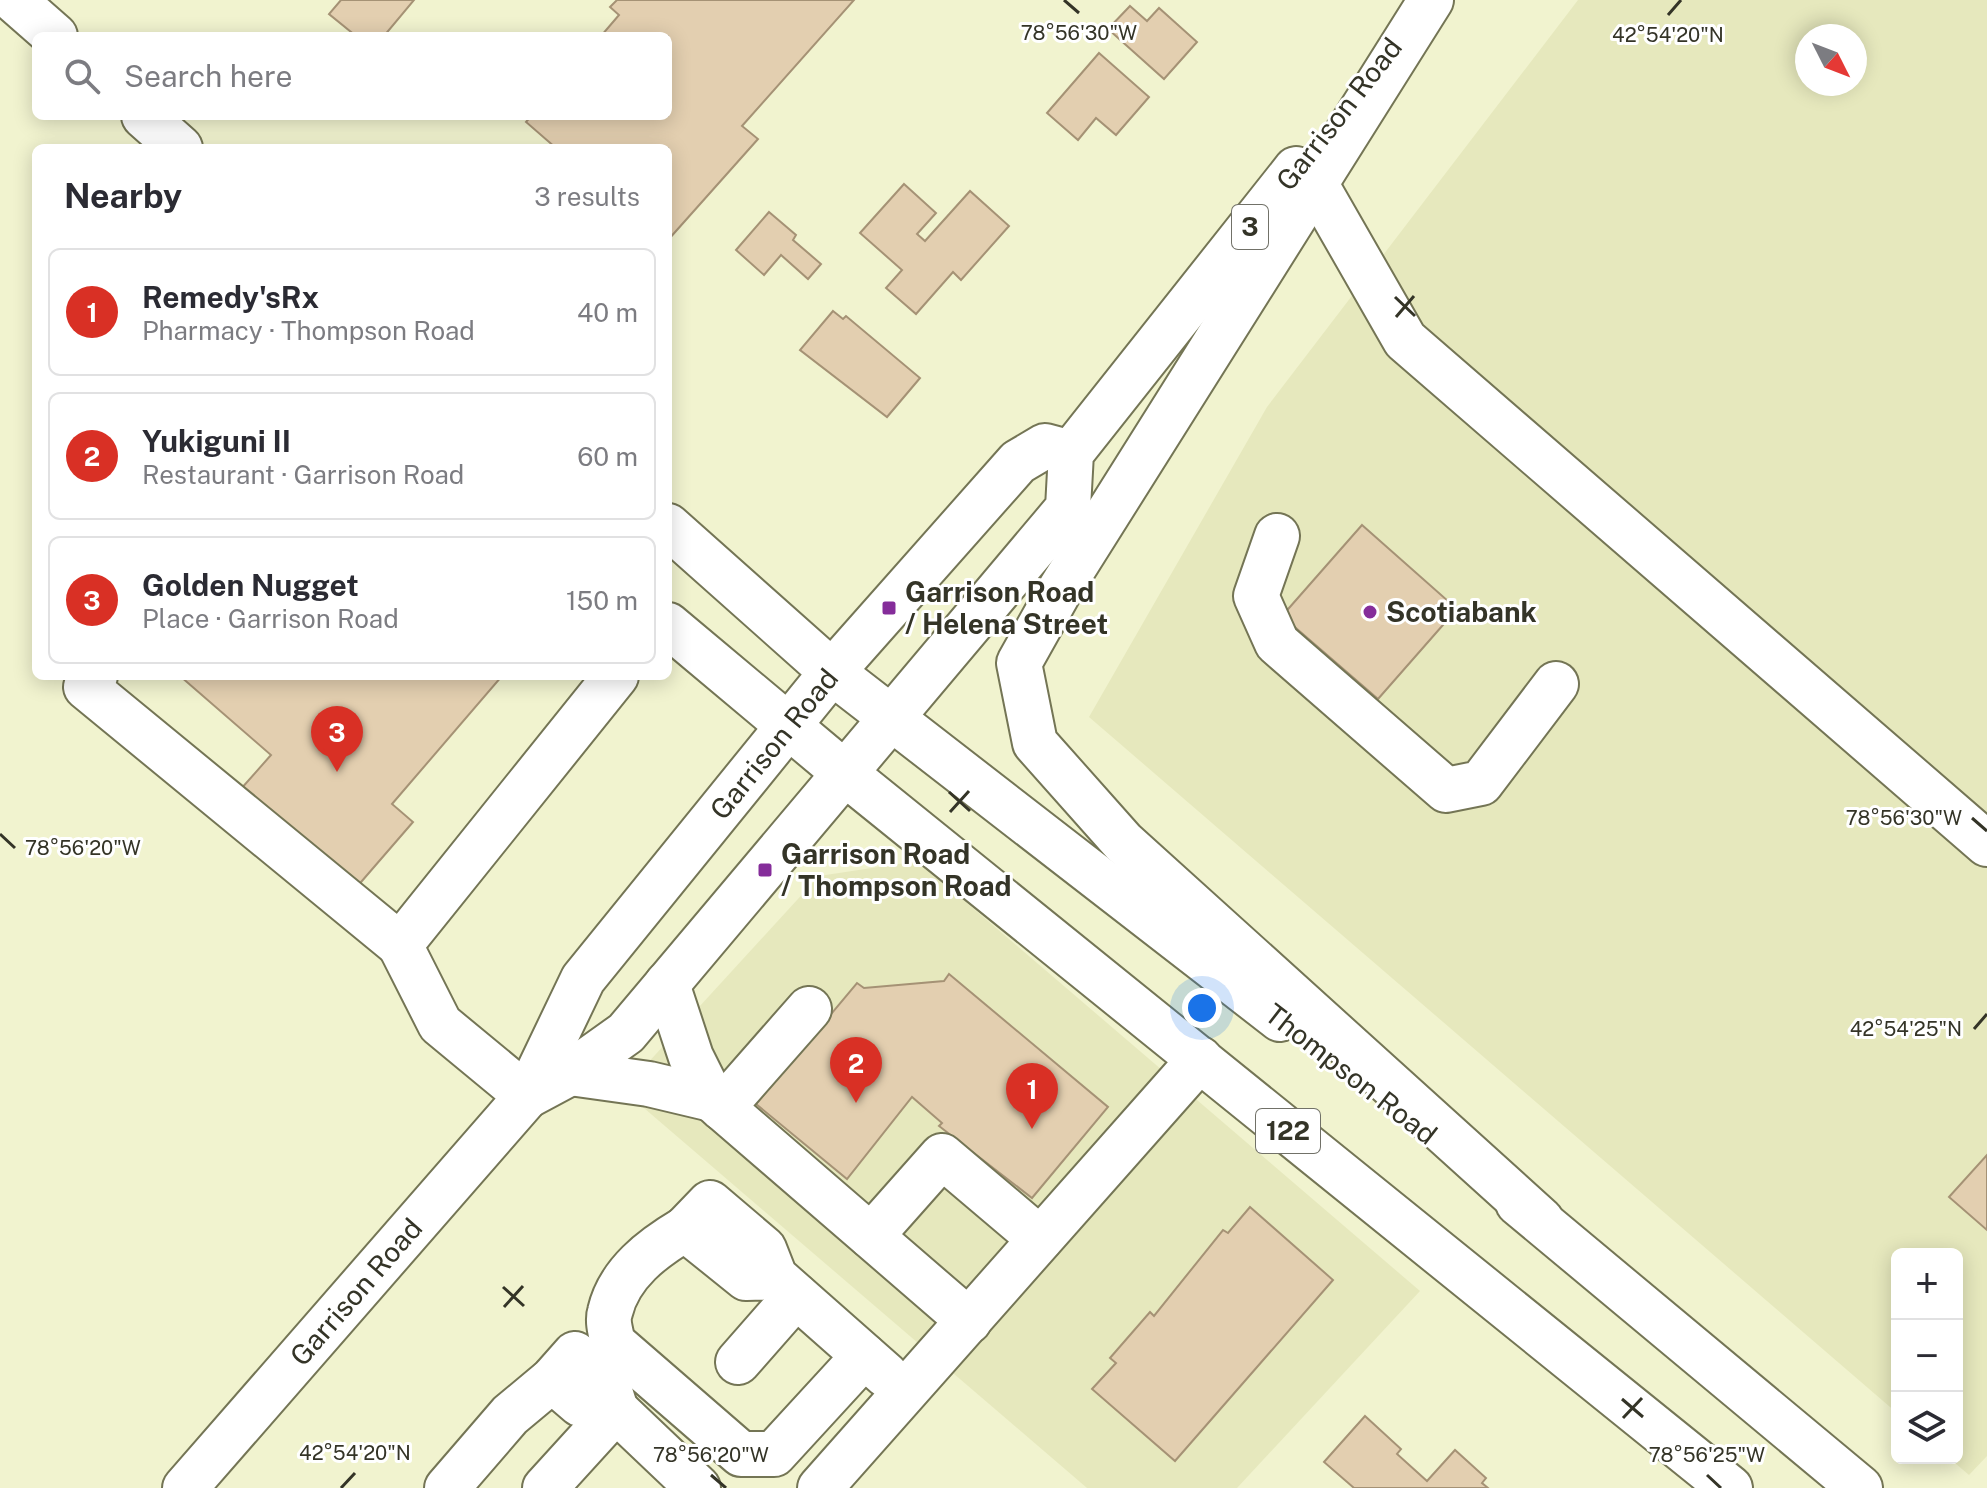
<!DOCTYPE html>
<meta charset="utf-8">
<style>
body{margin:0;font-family:"Public Sans",sans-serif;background:#f2f2f3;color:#2b2b33}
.controls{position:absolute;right:24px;bottom:24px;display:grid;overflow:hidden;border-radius:12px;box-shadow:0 4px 20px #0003}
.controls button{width:72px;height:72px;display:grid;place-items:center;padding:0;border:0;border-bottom:2px solid #e1e1e2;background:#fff;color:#2b2b33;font:40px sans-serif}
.compass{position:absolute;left:1795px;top:24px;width:72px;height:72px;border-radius:50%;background:#fff;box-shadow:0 4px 20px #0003;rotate:132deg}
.you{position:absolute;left:1202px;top:1008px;width:28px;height:28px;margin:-20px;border:6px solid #fff;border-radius:50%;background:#1a73e8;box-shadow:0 0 0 12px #1a73e833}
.badge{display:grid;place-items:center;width:52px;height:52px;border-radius:50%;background:#d93025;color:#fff;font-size:26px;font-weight:700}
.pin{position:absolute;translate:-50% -66px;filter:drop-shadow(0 2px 4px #0008)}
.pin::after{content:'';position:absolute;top:42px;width:28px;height:24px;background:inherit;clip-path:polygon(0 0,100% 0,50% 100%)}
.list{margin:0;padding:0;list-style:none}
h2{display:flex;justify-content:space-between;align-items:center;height:104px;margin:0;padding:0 32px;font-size:34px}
h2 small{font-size:26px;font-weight:400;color:#7c7c81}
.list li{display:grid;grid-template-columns:52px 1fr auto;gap:24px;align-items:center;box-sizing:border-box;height:128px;margin:0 16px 16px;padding:0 16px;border:2px solid #e1e1e2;border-radius:12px}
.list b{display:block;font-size:30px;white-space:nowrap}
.list p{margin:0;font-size:26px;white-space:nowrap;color:#7c7c81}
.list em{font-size:26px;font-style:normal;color:#7c7c81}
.icon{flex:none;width:44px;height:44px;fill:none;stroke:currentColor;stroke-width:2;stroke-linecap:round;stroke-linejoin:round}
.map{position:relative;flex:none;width:1987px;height:1488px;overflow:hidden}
.search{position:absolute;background:#fff;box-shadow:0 4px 20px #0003;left:32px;top:32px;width:640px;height:88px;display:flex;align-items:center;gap:20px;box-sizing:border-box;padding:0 28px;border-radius:12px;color:#7c7c81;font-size:30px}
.panel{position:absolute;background:#fff;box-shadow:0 4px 20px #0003;left:32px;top:144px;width:640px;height:536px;border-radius:12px}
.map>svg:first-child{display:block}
.built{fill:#e6e8bd;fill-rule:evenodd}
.building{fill:#e3cfb0;stroke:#a59275;stroke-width:2}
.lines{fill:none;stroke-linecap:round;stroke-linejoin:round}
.minor-casing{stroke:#747555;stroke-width:48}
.major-casing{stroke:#747555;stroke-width:48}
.minor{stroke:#fff;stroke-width:44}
.major{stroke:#fff;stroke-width:44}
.ticks{fill:none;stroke:#343427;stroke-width:3}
.poi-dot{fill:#852d9a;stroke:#fff;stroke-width:3}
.labels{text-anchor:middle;stroke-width:6;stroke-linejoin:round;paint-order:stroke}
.shield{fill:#fff;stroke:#717168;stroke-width:2}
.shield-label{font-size:26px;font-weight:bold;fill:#343427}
.street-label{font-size:28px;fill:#343427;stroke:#fff}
.poi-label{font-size:28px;font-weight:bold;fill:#343427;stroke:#fff;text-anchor:start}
.ticks-label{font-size:20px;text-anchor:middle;fill:#343427;stroke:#fff;stroke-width:6;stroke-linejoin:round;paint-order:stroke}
</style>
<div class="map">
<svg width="1987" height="1488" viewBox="0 0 1987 1488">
<rect width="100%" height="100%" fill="#f1f3cf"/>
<g class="built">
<path d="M1578 0H1987V1456L1969 1475 1949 1458H1957V1254H1897V1413L1089 717 1267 407ZM1807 36H1855V84H1807Z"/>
<path d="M918 861 1420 1291 1237 1488H1087L623 1090 819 876Z"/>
</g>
<g class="building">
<path d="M341 0H414L384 36H356L329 14Z"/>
<path d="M617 0H854L742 126 758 139 668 240V148H556L526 122 531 116H668V36H601L619 15 610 7Z"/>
<path d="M1130 6 1147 21 1159 8 1197 42 1164 79 1108 29Z"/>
<path d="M1099 53 1149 97 1116 135 1096 118 1078 140 1047 113Z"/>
<path d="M904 184 936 213 917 234 925 241 970 191 1009 226 961 280 953 272 916 314 886 288 902 270 860 233Z"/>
<path d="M769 212 796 235 793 240 821 264 808 279 781 255 764 275 736 250Z"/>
<path d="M833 311 843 319 846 316 920 378 887 417 800 350Z"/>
<path d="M1362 525 1457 609 1378 699 1282 616Z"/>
<path d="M180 676H502L392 804 413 822 355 889 240 790 271 755Z"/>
<path d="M949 974 1108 1107 1032 1198 939 1126 942 1123 912 1097 847 1179 756 1104 857 983 864 988 944 981Z"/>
<path d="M1987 1155V1230L1949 1197Z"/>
<path d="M1250 1207 1333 1280 1175 1461 1092 1389 1116 1363 1110 1358 1150 1312 1154 1316 1223 1230 1228 1233Z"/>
<path d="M1365 1416 1401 1449 1397 1454 1427 1481 1455 1450 1486 1478 1482 1483 1488 1488H1354L1324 1462Z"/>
</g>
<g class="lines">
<defs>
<g id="minor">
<path d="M1315 183 1405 340 1987 844"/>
<path d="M1277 536 1256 596 1277 643 1446 790 1481 783 1556 684"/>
<path d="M95 676 86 687 400 945 616 676"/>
<path d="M400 945 440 1024 527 1096"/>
<path d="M667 984 691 1057 712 1099 969 1321"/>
<path d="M570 1073 649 1084 712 1099"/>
<path d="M722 1108 809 1009"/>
<path d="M685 1229C653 1248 619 1273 610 1312 607 1321 611 1334 613 1343L741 1454H774L864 1356"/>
<path d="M871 1236 942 1156 1040 1239"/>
<path d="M775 1277 764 1249 710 1203 685 1229 746 1278 775 1277 886 1375"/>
<path d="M738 1362 796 1296"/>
<path d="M552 1380 580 1404 616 1410 698 1488"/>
<path d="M447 1488 510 1415 552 1380 575 1354 607 1382 616 1410 545 1488"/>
<path d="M820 1488 1200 1059"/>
</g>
<g id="major">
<path d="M14 0 55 36"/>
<path d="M1431 0 1061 588 1019 663 1035 743 1123 842 1541 1220"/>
<path d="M144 116 180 148"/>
<path d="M668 526 832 672 1280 1019"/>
<path d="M668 625 847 775 1730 1488"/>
<path d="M527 1096 570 1073 626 1033 1068 508 1071 453 1296 169"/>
<path d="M1518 1203 1860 1488"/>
<path d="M185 1488 527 1096 583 979 832 672 1018 462 1045 446 1071 453"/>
</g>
</defs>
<use href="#minor" class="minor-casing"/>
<use href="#major" class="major-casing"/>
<use href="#minor" class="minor"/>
<use href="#major" class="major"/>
</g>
<path class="ticks" d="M1064 0 1079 13M1668 15 1681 0M1395 297 1415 316M1396 317 1414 296M949 792 970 811M950 812 969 791M1972 818 1987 831M0 834 15 848M1974 1029 1987 1014M503 1287 524 1306M504 1307 523 1286M1622 1399 1643 1417M1623 1418 1642 1398M711 1475 726 1488M1707 1475 1721 1488M341 1488 355 1473"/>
<g class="poi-dot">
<rect x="881" y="600" width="16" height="16" rx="4"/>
<circle cx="1370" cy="612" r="8"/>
<rect x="757" y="862" width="16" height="16" rx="4"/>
</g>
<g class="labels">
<g class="shield">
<rect x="1232" y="205" width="36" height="44" rx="6"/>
<rect x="1256" y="1109" width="64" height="44" rx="6"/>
</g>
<g class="shield-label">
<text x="1250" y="236">3</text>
<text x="1288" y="1140">122</text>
</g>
<g class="street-label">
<text transform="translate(1339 114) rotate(-52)" y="10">Garrison Road</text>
<text transform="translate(774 744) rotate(-51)" y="10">Garrison Road</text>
<text transform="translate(1351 1074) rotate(38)" y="10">Thompson Road</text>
<text transform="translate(356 1292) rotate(-49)" y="10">Garrison Road</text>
</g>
<g class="poi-label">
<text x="905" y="602">Garrison Road<tspan x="905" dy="32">/ Helena Street</tspan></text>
<text x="1386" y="622">Scotiabank</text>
<text x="781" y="864">Garrison Road<tspan x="781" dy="32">/ Thompson Road</tspan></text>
</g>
</g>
<g class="ticks-label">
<text x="1079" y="40">78°56'30"W</text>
<text x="1668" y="42">42°54'20"N</text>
<text x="1904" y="825">78°56'30"W</text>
<text x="83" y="855">78°56'20"W</text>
<text x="1906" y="1036">42°54'25"N</text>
<text x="355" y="1460">42°54'20"N</text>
<text x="711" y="1462">78°56'20"W</text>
<text x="1707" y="1462">78°56'25"W</text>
</g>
</svg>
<div class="controls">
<button>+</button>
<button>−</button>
<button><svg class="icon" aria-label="layers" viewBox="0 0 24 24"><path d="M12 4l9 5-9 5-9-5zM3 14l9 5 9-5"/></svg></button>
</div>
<svg class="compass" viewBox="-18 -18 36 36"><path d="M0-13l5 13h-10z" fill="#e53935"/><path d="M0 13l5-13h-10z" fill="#7c7c81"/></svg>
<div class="you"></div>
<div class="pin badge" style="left:1032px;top:1129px">1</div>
<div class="pin badge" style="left:856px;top:1103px">2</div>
<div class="pin badge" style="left:337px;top:772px">3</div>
<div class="search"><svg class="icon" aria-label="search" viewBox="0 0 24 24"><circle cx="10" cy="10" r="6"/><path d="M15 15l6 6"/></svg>Search here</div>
<section class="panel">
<h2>Nearby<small>3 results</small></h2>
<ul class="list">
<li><span class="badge">1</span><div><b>Remedy'sRx</b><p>Pharmacy · Thompson Road</p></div><em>40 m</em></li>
<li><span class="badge">2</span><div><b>Yukiguni II</b><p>Restaurant · Garrison Road</p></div><em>60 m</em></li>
<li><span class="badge">3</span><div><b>Golden Nugget</b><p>Place · Garrison Road</p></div><em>150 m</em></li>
</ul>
</section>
</div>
